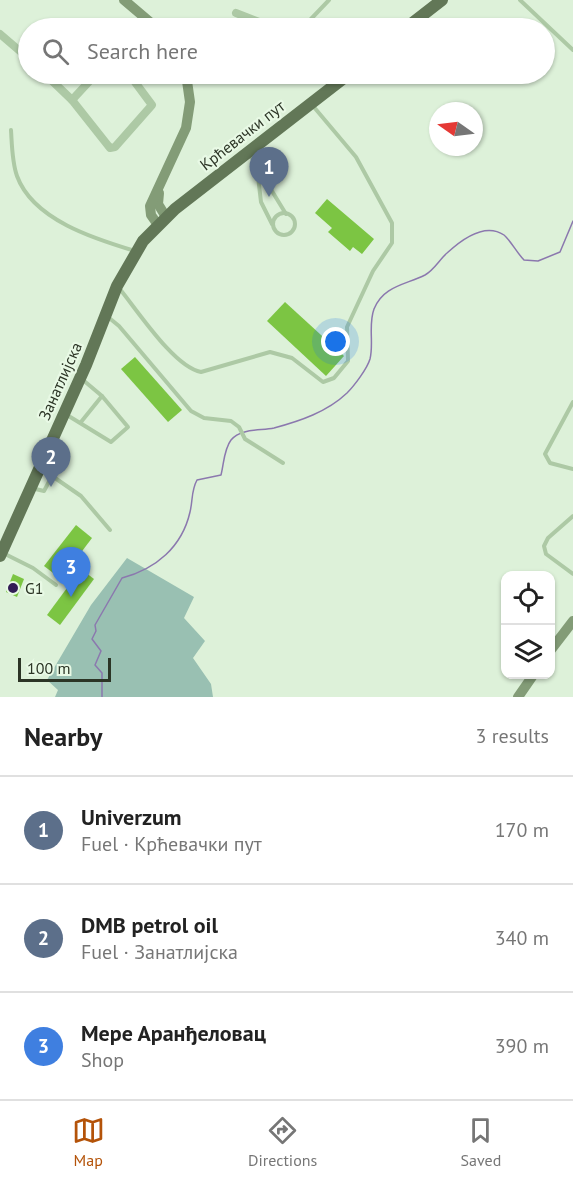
<!DOCTYPE html>
<meta charset="utf-8">
<style>
body{margin:0;font-family:"PT Sans",sans-serif;background:#f2f2f2;color:#222}
.controls{position:absolute;right:18px;bottom:18px;display:grid;overflow:hidden;border-radius:12px;box-shadow:0 2px 4px #0004}
.controls button{width:54px;height:54px;display:grid;place-items:center;padding:0;border:0;border-bottom:2px solid #e0e0e0;background:#fff;color:#222;font:30px sans-serif}
.compass{position:absolute;left:429px;top:102px;width:54px;height:54px;border-radius:50%;background:#fff;box-shadow:0 2px 4px #0004;rotate:284deg}
.scale{position:absolute;left:18px;bottom:15px;width:93px;box-sizing:border-box;padding-left:6px;border:3px solid #2c3526;border-top:0;font-size:16px;line-height:21px;white-space:nowrap;color:#2c3526;-webkit-text-stroke:4px #e8f9e5;paint-order:stroke}
.you{position:absolute;left:336px;top:342px;width:21px;height:21px;margin:-15px;border:4px solid #fff;border-radius:50%;background:#1a73e8;box-shadow:0 0 0 9px #1a73e833}
.badge{display:grid;place-items:center;width:39px;height:39px;border-radius:50%;background:#b45309;color:#fff;font-size:20px;font-weight:700}
.pin{position:absolute;translate:-50% -50px;filter:drop-shadow(0 2px 3px #0008)}
.pin::after{content:'';position:absolute;top:32px;width:21px;height:18px;background:inherit;clip-path:polygon(0 0,100% 0,50% 100%)}
.list{margin:0;padding:0;list-style:none}
h2{display:flex;justify-content:space-between;align-items:center;height:78px;margin:0;padding:0 24px;font-size:26px}
h2 small{font-size:20px;font-weight:400;color:#767676}
.list li{display:grid;grid-template-columns:39px 1fr auto;gap:18px;align-items:center;box-sizing:border-box;height:108px;padding:0 24px;border-top:2px solid #e0e0e0}
.list b{display:block;font-size:22px;white-space:nowrap}
.list p{margin:0;font-size:20px;white-space:nowrap;color:#767676}
.list em{font-size:20px;font-style:normal;color:#767676}
.icon{flex:none;width:33px;height:33px;fill:none;stroke:currentColor;stroke-width:2;stroke-linecap:round;stroke-linejoin:round}
.map{position:relative;flex:none;width:573px;height:697px;overflow:hidden}
.search{position:absolute;background:#fff;box-shadow:0 2px 4px #0004;left:18px;right:18px;top:18px;height:66px;display:flex;align-items:center;gap:15px;box-sizing:border-box;padding:0 21px;border-radius:33px;color:#767676;font-size:22px}
.sheet{height:402px;background:#fff}
nav{display:flex;justify-content:space-around;align-items:center;box-sizing:border-box;height:84px;border-top:2px solid #e0e0e0;background:#fff;font-size:16px;color:#767676}
nav a{display:grid;justify-items:center;gap:3px}
nav .on{color:#b45309}
.map>svg:first-child{display:block}
.green{fill:#99c0b2}
.lines{fill:none;stroke-linecap:round;stroke-linejoin:round}
.stream{stroke:#8b78ae;stroke-width:1.5}
.building{fill:#7cc543}
.lane{stroke:#adc9a5;stroke-width:4}
.street{stroke:#adc9a5;stroke-width:8}
.secondary{stroke:#839c77;stroke-width:10}
.primary{stroke:#627757;stroke-width:12}
.poi-dot{fill:#321c55;stroke:#e8f9e5;stroke-width:2}
.labels{text-anchor:middle;stroke-width:4.5;stroke-linejoin:round;paint-order:stroke}
.street-label{font-size:16px;fill:#2c3526;stroke:#e8f9e5}
.poi-label{font-size:16px;fill:#2c3526;stroke:#e8f9e5;text-anchor:start}
</style>
<div class="map">
<svg width="573" height="697" viewBox="0 0 573 697">
<rect width="100%" height="100%" fill="#ddf1d9"/>
<path class="green" d="M127 558 194 597 184 618 205 641 193 658 211 684 213 697H55L58 690 47 680 91 605Z"/>
<g class="lines">
<path class="stream" d="M102 697V673L95 665 101 651 92 639 96 631 95 625 122 578C156 569 182 547 190 512 193 500 191 491 197 480L221 475C224 463 224 449 231 440 241 428 261 431 274 428 300 421 327 412 347 393 354 386 367 369 370 359 374 343 368 325 374 309 383 286 405 285 425 275 434 270 440 259 447 253 461 240 485 222 504 235 511 241 517 253 524 260L538 261 560 252 573 221"/>
</g>
<g class="building">
<path d="M327 199 374 239 362 254 353 247 350 251 328 232 332 228 315 213Z"/>
<path d="M285 302 344 356 326 376 267 321Z"/>
<path d="M135 357 182 410 168 422 121 369Z"/>
<path d="M76 525 92 538 61 579 44 566Z"/>
<path d="M81 569 94 579 60 625 47 615Z"/>
<path d="M13 574 24 579 17 597 6 592Z"/>
</g>
<g class="lines">
<g class="lane">
<path d="M520 0 573 50"/>
<path d="M308 28 310 20 329 0"/>
<path d="M11 130C12 146 12 162 17 176 33 220 95 239 135 251"/>
<path d="M250 155 286 214"/>
<path d="M257 168 261 202 272 224"/>
<circle cx="284" cy="224" r="11"/>
<path d="M119 288C138 311 174 367 201 372L270 352 292 358 323 382 334 378 348 361 347 327 373 271 392 243V223L356 157 313 106"/>
<path d="M108 317 119 326 191 411 204 418 231 421 239 427 245 439 283 463"/>
<path d="M573 402 545 454 550 463 573 469"/>
<path d="M67 415 111 442 128 427 102 396 83 380"/>
<path d="M81 422 102 396"/>
<path d="M42 469 81 496 110 530"/>
<path d="M31 488 44 491 52 476"/>
<path d="M573 516 548 538 544 546 546 554 573 574"/>
<path d="M5 554 33 568 56 585"/>
</g>
<g class="street">
<path d="M236 13 275 28"/>
<path d="M135 28 145 18"/>
<path d="M0 34 28 58"/>
<path d="M45 74 72 100 110 148 115 147 152 105 129 74"/>
<path d="M72 100 96 74"/>
</g>
<g class="secondary">
<path d="M124 0 157 28"/>
<path d="M159 193 158 204 166 217"/>
<path d="M158 225 151 215 150 206 186 128 190 102 186 74"/>
<path d="M550 651 573 621"/>
<path d="M518 697 534 674"/>
</g>
<g class="primary">
<path d="M406 28 442 0"/>
<path d="M0 556 86 365 117 286 143 241 175 209 349 74"/>
</g>
</g>
<circle class="poi-dot" cx="13" cy="588" r="6"/>
<g class="labels">
<g class="street-label">
<text transform="translate(242 135) rotate(-38)" y="6">Крћевачки пут</text>
<text transform="translate(60 381) rotate(-66)" y="6">Занатлијска</text>
</g>
<g class="poi-label">
<text x="25" y="594">G1</text>
</g>
</g>
</svg>
<div class="controls">
<button><svg class="icon" aria-label="locate" viewBox="0 0 24 24"><circle cx="12" cy="12" r="6"/><path d="M12 2v4M12 18v4M2 12h4M18 12h4"/></svg></button>
<button><svg class="icon" aria-label="layers" viewBox="0 0 24 24"><path d="M12 4l9 5-9 5-9-5zM3 14l9 5 9-5"/></svg></button>
</div>
<svg class="compass" viewBox="-18 -18 36 36"><path d="M0-13l5 13h-10z" fill="#e53935"/><path d="M0 13l5-13h-10z" fill="#767676"/></svg>
<div class="scale">100 m</div>
<div class="you"></div>
<div class="pin badge" style="left:269px;top:197px;background:#5c6f8a">1</div>
<div class="pin badge" style="left:51px;top:487px;background:#5c6f8a">2</div>
<div class="pin badge" style="left:71px;top:597px;background:#3f7fe0">3</div>
<div class="search"><svg class="icon" aria-label="search" viewBox="0 0 24 24"><circle cx="10" cy="10" r="6"/><path d="M15 15l6 6"/></svg>Search here</div>
</div>
<section class="sheet">
<h2>Nearby<small>3 results</small></h2>
<ul class="list">
<li><span class="badge" style="background:#5c6f8a">1</span><div><b>Univerzum</b><p>Fuel · Крћевачки пут</p></div><em>170 m</em></li>
<li><span class="badge" style="background:#5c6f8a">2</span><div><b>DMB petrol oil</b><p>Fuel · Занатлијска</p></div><em>340 m</em></li>
<li><span class="badge" style="background:#3f7fe0">3</span><div><b>Мере Аранђеловац</b><p>Shop</p></div><em>390 m</em></li>
</ul>
</section>
<nav>
<a class="on"><svg class="icon" aria-label="map" viewBox="0 0 24 24"><path d="M3 6l6-2 6 2 6-2v14l-6 2-6-2-6 2zM9 4v14M15 6v14"/></svg>Map</a>
<a><svg class="icon" aria-label="directions" viewBox="0 0 24 24"><path d="M12 3l9 9-9 9-9-9zM9 14v-3h6M13 9l2 2-2 2"/></svg>Directions</a>
<a><svg class="icon" aria-label="saved" viewBox="0 0 24 24"><path d="M7 4h10v16l-5-4-5 4z"/></svg>Saved</a>
</nav>
